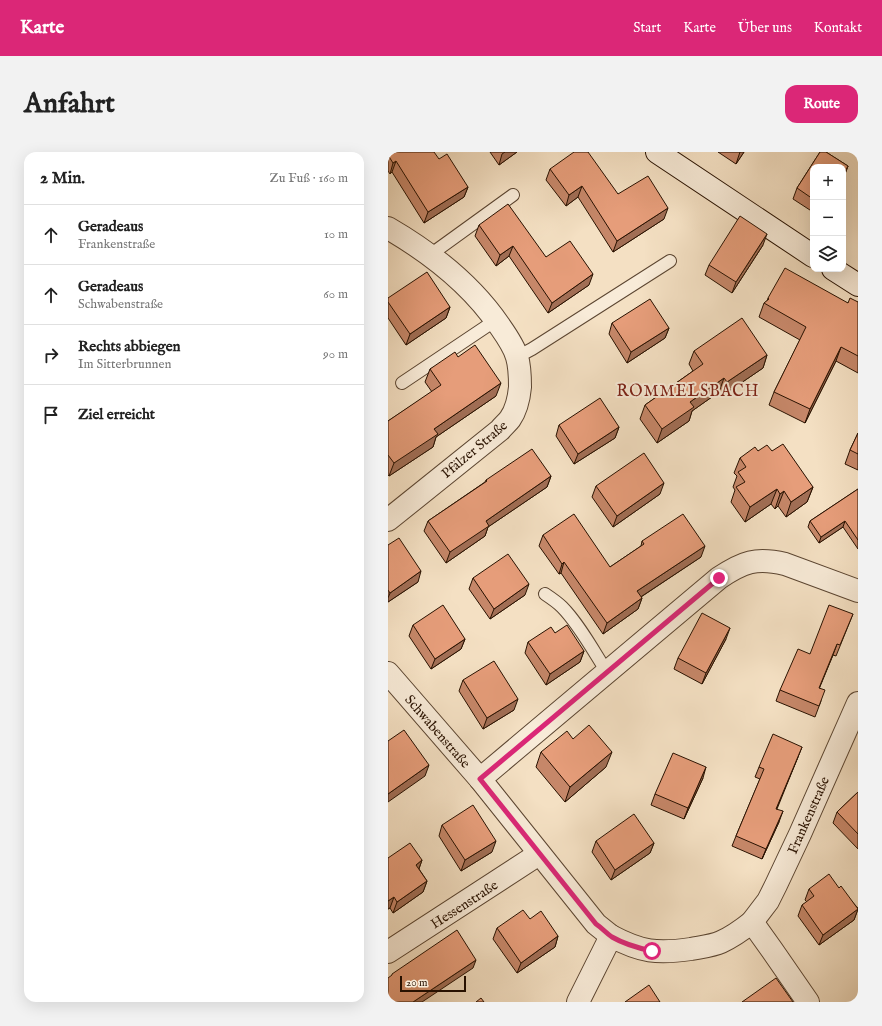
<!DOCTYPE html>
<html lang="de">
<meta charset="utf-8">
<style>
body{margin:0;font-family:"IM FELL English",serif;background:#f2f2f2;color:#222}
.controls{position:absolute;right:12px;top:12px;display:grid;overflow:hidden;border-radius:8px;box-shadow:0 4px 16px #0002}
.controls button{width:36px;height:36px;display:grid;place-items:center;padding:0;border:0;border-bottom:1px solid #e0e0e0;background:#fff;color:#222;font:20px sans-serif}
.scale{position:absolute;left:12px;bottom:10px;width:66px;box-sizing:border-box;padding-left:4px;border:2px solid #281100;border-top:0;font-size:11px;line-height:14px;white-space:nowrap;color:#281100;-webkit-text-stroke:3px #f8ebd8;paint-order:stroke}
.stop{position:absolute;width:12px;height:12px;margin:-9px;border:3px solid #db2777;border-radius:50%;background:#fff}
.stop.end{background:#db2777;border-color:#fff;box-shadow:0 1px 4px #0008}
.list{margin:0;padding:0;list-style:none}
h2{display:flex;justify-content:space-between;align-items:center;height:52px;margin:0;padding:0 16px;font-size:17px}
h2 small{font-size:13px;font-weight:400;color:#767676}
.list li{display:grid;grid-template-columns:26px 1fr auto;gap:12px;align-items:center;box-sizing:border-box;height:60px;padding:0 16px;border-top:1px solid #e0e0e0}
.list b{display:block;font-size:15px;white-space:nowrap}
.list p{margin:0;font-size:13px;white-space:nowrap;color:#767676}
.list em{font-size:13px;font-style:normal;color:#767676}
.icon{flex:none;width:22px;height:22px;fill:none;stroke:currentColor;stroke-width:2;stroke-linecap:round;stroke-linejoin:round}
.map{position:relative;flex:none;width:470px;height:850px;overflow:hidden;border-radius:12px}
header{display:flex;align-items:center;gap:24px;box-sizing:border-box;height:56px;padding:0 20px;background:#db2777;color:#fff}
header strong{font-size:19px}
nav{display:flex;gap:22px;margin-inline-start:auto;font-size:14px}
.intro{display:flex;align-items:center;justify-content:space-between;box-sizing:border-box;height:96px;padding:0 24px}
h1{margin:0;font-size:28px}
.button{padding:10px 18px;border-radius:12px;background:#db2777;color:#fff;font-size:14px;font-weight:700}
main{display:flex;gap:24px;padding:0 24px}
aside{flex:1;background:#fff;border-radius:12px;box-shadow:0 4px 16px #0002}
.map>svg:first-child{display:block}
.lines{fill:none;stroke-linecap:round;stroke-linejoin:round}
.lane-casing{stroke:#5b4531;stroke-width:14}
.street-casing{stroke:#5b4531;stroke-width:24}
.secondary-casing{stroke:#281100;stroke-width:24}
.lane{stroke:#f8ebd8;stroke-width:12}
.street{stroke:#f8ebd8;stroke-width:22}
.secondary{stroke:#f8ebd8;stroke-width:22}
.wall{fill:#c68769;stroke:#281100}
.shaded-wall{fill:#a16e55;stroke:#281100}
.building{fill:#e69d7a;stroke:#281100}
.route{stroke:#db2777;stroke-width:5}
.labels{text-anchor:middle;stroke-width:4;stroke-linejoin:round;paint-order:stroke}
.street-label{font-size:14px;fill:#281100;stroke:#f8ebd8}
.quarter-label{font-size:16px;letter-spacing:1px;fill:#7a1f14;stroke:#f8ebd8}
</style>
<header>
<strong>Karte</strong>
<nav><a>Start</a><a>Karte</a><a>Über uns</a><a>Kontakt</a></nav>
</header>
<div class="intro"><h1>Anfahrt</h1><a class="button">Route</a></div>
<main>
<aside>
<h2>2 Min.<small>Zu Fuß · 160 m</small></h2>
<ul class="list">
<li><svg class="icon" aria-label="ahead" viewBox="0 0 24 24"><path d="M12 20V5M6 11l6-6 6 6"/></svg><div><b>Geradeaus</b><p>Frankenstraße</p></div><em>10 m</em></li>
<li><svg class="icon" aria-label="ahead" viewBox="0 0 24 24"><path d="M12 20V5M6 11l6-6 6 6"/></svg><div><b>Geradeaus</b><p>Schwabenstraße</p></div><em>60 m</em></li>
<li><svg class="icon" aria-label="right" viewBox="0 0 24 24"><path d="M7 20v-9h11M14 6l5 5-5 5"/></svg><div><b>Rechts abbiegen</b><p>Im Sitterbrunnen</p></div><em>90 m</em></li>
<li><svg class="icon" aria-label="arrive" viewBox="0 0 24 24"><path d="M6 21V4h12l-3 4 3 4H6"/></svg><div><b>Ziel erreicht</b></div></li>
</ul>
</aside>
<div class="map">
<svg width="470" height="850" viewBox="0 0 470 850">
<rect width="100%" height="100%" fill="#f4e0c3"/>
<filter id="stains"><feTurbulence type="fractalNoise" baseFrequency=".005" numOctaves="4"/><feColorMatrix values="0 0 0 0 .2 0 0 0 0 .09 0 0 0 0 .02 0 0 0 .5 -.17"/></filter>
<radialGradient id="worn" r=".72"><stop offset=".6" stop-color="#630" stop-opacity="0"/><stop offset="1" stop-color="#630" stop-opacity=".3"/></radialGradient>
<g class="lines">
<defs>
<g id="lane">
<path d="M42 103 125 43"/>
<path d="M129 205 144 197 282 109"/>
<path d="M14 231 108 168"/>
<path d="M157 442C163 446 169 450 174 455 191 472 206 500 219 520"/>
</g>
<g id="street">
<path d="M0 76C43 101 83 132 111 173 118 183 126 194 129 205 132 215 132 225 132 235 131 246 129 257 122 267 119 271 115 274 112 278L0 368"/>
<path d="M0 521 92 627 208 772 223 784"/>
<path d="M92 627 331 426C355 410 368 405 397 412L470 439"/>
<path d="M364 770 380 749 388 733 412 682 470 551"/>
<path d="M0 800 151 702"/>
<path d="M190 850 223 784C253 800 269 802 303 797 313 795 324 794 333 790 344 785 354 778 364 770L384 798 420 850"/>
</g>
<g id="secondary">
<path d="M269 0 425 104"/>
<path d="M445 117 470 133"/>
</g>
</defs>
<use href="#lane" class="lane-casing"/>
<use href="#street" class="street-casing"/>
<use href="#secondary" class="secondary-casing"/>
<use href="#lane" class="lane"/>
<use href="#street" class="street"/>
<use href="#secondary" class="secondary"/>
</g>
<g class="wall">
<path d="M0 0 51 7 80 35 76 45 36 71 4 20 2 22 0 19Z"/>
<path d="M102 0H129L111 13Z"/>
<path d="M330 0H356L348 12Z"/>
<path d="M432 0H438L460 14 455 27V15H425V60L405 47 409 36Z"/>
<path d="M162 17 230 42 276 67 225 100 190 45 178 54 158 28Z"/>
<path d="M91 73 158 105 201 133 160 161 121 104 108 114 87 84Z"/>
<path d="M375 93 344 141 317 123 321 113Z"/>
<path d="M0 146 62 155 58 166 18 193 0 166Z"/>
<path d="M380 146 460 151 470 150V221L448 209 417 271 381 253 386 240 412 188 371 165 376 151 379 149Z"/>
<path d="M224 171 281 176 277 186 239 211 221 182Z"/>
<path d="M306 199 379 203 375 216 334 244 331 240 304 259 301 269 269 291 252 267 257 253 305 219 301 212Z"/>
<path d="M70 205 108 244 48 285 45 295 1 324 0 323V269L44 240 37 230 42 217Z"/>
<path d="M171 273 231 275 227 286 186 312 168 284Z"/>
<path d="M470 281V318L457 312 462 298Z"/>
<path d="M370 299H384L425 335 419 350 398 365 390 354 387 357 383 352 357 370 343 350 347 338 345 335 349 324 346 321 352 306Z"/>
<path d="M163 324 159 335 100 375 97 384 58 411 36 379 40 369 97 330 98 328Z"/>
<path d="M208 334 272 342 225 375 204 345Z"/>
<path d="M470 337V397L455 375 431 391 420 375 422 369Z"/>
<path d="M155 383 222 415 253 394 254 389 313 405 253 445 254 446 250 457 215 482 173 421 171 422 151 394Z"/>
<path d="M0 393 30 430 0 450Z"/>
<path d="M85 426 137 443 102 467 81 437Z"/>
<path d="M465 462 448 504 445 503 431 536 433 549 427 565 388 549 392 538Z"/>
<path d="M25 473 77 487 73 497 43 517 21 484Z"/>
<path d="M167 481 196 499 192 510 158 533 137 501 140 490Z"/>
<path d="M338 487 314 532 286 517 290 506Z"/>
<path d="M75 528 126 558 95 577 71 539Z"/>
<path d="M185 587 218 615 177 650 148 615 153 600Z"/>
<path d="M410 605 389 657 391 670 374 707 344 694 348 684 372 627 367 625 371 615Z"/>
<path d="M315 626 296 667 263 653 267 642Z"/>
<path d="M470 640V697L445 671 449 660Z"/>
<path d="M54 673 104 700 73 719 51 684Z"/>
<path d="M208 689 266 691 262 701 223 728 204 700Z"/>
<path d="M0 706 34 708 31 717 39 729 35 740 5 761 2 756 0 757Z"/>
<path d="M451 736 470 756V757L466 768 431 793 410 764 414 753 419 750 417 748 421 737Z"/>
<path d="M142 767 170 784 167 795 129 821 105 787 109 776Z"/>
</g>
<g class="shaded-wall">
<path d="M117 0H129L111 13 114 2Z"/>
<path d="M352 0H356L348 12Z"/>
<path d="M8 9 4 20 2 22 5 11Z"/>
<path d="M460 14 456 25 455 27V23Z"/>
<path d="M194 34 190 45 178 54 181 43Z"/>
<path d="M80 35 76 45 36 71 40 60Z"/>
<path d="M280 56 276 67 225 100 229 89Z"/>
<path d="M379 82 375 93 344 141 348 130Z"/>
<path d="M125 94 121 104 108 114 112 103Z"/>
<path d="M205 122 201 133 160 161 164 151Z"/>
<path d="M62 155 58 166 18 193 22 182Z"/>
<path d="M281 176 277 186 239 211 243 200Z"/>
<path d="M453 195 448 209 417 271 422 257Z"/>
<path d="M379 203 375 216 334 244 339 230Z"/>
<path d="M336 226 331 240 304 259 301 269 269 291 274 277 302 250Z"/>
<path d="M113 231 108 244 48 285 45 295 1 324 6 311 46 277Z"/>
<path d="M231 275 227 286 186 312 190 302Z"/>
<path d="M163 324 159 335 100 375 97 384 58 411 62 400 98 369Z"/>
<path d="M276 331 272 342 225 375 229 364Z"/>
<path d="M425 335 419 350 398 365 403 350Z"/>
<path d="M389 337 383 352 357 370 362 355Z"/>
<path d="M396 339 390 354 387 357 392 342Z"/>
<path d="M457 369 455 375 431 391 433 385Z"/>
<path d="M317 394 313 405 245 450 249 439Z"/>
<path d="M176 410 173 421 171 422 174 412Z"/>
<path d="M33 419 30 430 0 450V446L2 441Z"/>
<path d="M141 432 137 443 102 467 106 457Z"/>
<path d="M254 446 250 457 215 482 219 471Z"/>
<path d="M342 476 338 487 314 532 318 521Z"/>
<path d="M77 487 73 497 43 517 47 507Z"/>
<path d="M449 492 445 503 427 547 431 536Z"/>
<path d="M196 499 192 510 158 533 162 522Z"/>
<path d="M130 547 126 558 95 577 99 566Z"/>
<path d="M414 595 410 605 384 667 388 657Z"/>
<path d="M224 600 218 615 177 650 182 635Z"/>
<path d="M41 613 37 624 0 650V642Z"/>
<path d="M318 615 315 626 296 667 300 656Z"/>
<path d="M395 659 391 670 374 707 378 697Z"/>
<path d="M108 689 104 700 73 719 77 708Z"/>
<path d="M266 691 262 701 223 728 227 718Z"/>
<path d="M34 708 30 719 28 713Z"/>
<path d="M39 729 35 740 5 761 9 750Z"/>
<path d="M6 745 2 756 0 757V749Z"/>
<path d="M470 757 466 768 431 793 435 783Z"/>
<path d="M170 784 167 795 129 821 133 811Z"/>
<path d="M88 808 85 816 34 850H25Z"/>
</g>
<g class="building">
<path d="M0 0H46L51 7 59 2 80 35 40 60 8 9 5 11 0 3Z"/>
<path d="M186 0H200L230 42 260 24 280 56 229 89 194 34 181 43 162 17Z"/>
<path d="M432 0H438L460 14 455 23V15H425V47L409 36Z"/>
<path d="M120 52 158 105 182 89 205 122 164 151 125 94 112 103 91 73Z"/>
<path d="M352 64 379 82 348 130 321 113Z"/>
<path d="M397 116 460 151 462 146 470 150V204L453 195 422 257 386 240 418 175 376 151 381 147 380 146Z"/>
<path d="M39 120 62 155 22 182 0 150V146Z"/>
<path d="M262 147 281 176 243 200 224 171Z"/>
<path d="M354 166 379 203 339 230 336 226 302 250 306 255 274 277 257 253 315 212 306 199Z"/>
<path d="M87 193 113 231 46 277 50 282 6 311 0 303V269L53 233 42 217 67 200 70 205Z"/>
<path d="M212 246 231 275 190 302 171 273Z"/>
<path d="M470 281V302L462 298Z"/>
<path d="M395 292 425 335 403 350 396 339 392 342 389 337 362 355 348 335 357 330 350 320 358 315 352 306 367 295 370 299 379 293 384 299Z"/>
<path d="M144 297 163 324 98 369 101 374 62 400 40 369 99 329 98 328Z"/>
<path d="M256 301 276 331 229 364 208 334Z"/>
<path d="M470 337V388L457 369 433 385 422 369Z"/>
<path d="M186 362 222 415 256 392 254 389 295 362 317 394 249 439 254 446 219 471 176 410 174 412 155 383Z"/>
<path d="M11 386 33 419 2 441 0 438V393Z"/>
<path d="M120 402 141 432 106 457 85 426Z"/>
<path d="M55 453 77 487 47 507 25 473Z"/>
<path d="M441 453 465 462 452 493 449 492 431 536 437 538 431 554 392 538 410 497 422 502Z"/>
<path d="M314 461 342 476 318 521 290 506Z"/>
<path d="M179 473 196 499 162 522 140 490 163 475 167 481Z"/>
<path d="M106 509 130 547 99 566 75 528Z"/>
<path d="M201 573 224 600 182 635 153 600 179 579 185 587Z"/>
<path d="M16 578 41 613 0 642V589Z"/>
<path d="M385 582 414 595 388 657 395 659 378 697 348 684 376 617 371 615Z"/>
<path d="M285 601 318 615 300 656 267 642Z"/>
<path d="M470 640V682L449 660Z"/>
<path d="M85 653 108 689 77 708 54 673Z"/>
<path d="M246 662 266 691 227 718 208 689Z"/>
<path d="M22 691 34 708 28 713 39 729 9 750 6 745 0 749V706Z"/>
<path d="M441 722 451 736 453 734 470 757 435 783 414 753 426 744 421 737Z"/>
<path d="M135 758 142 767 153 759 170 784 133 811 109 776Z"/>
<path d="M69 778 88 808 25 850H0V826L4 823V822Z"/>
<path d="M388 826 405 850H354Z"/>
<path d="M261 833 272 850H237Z"/>
<path d="M93 846 96 850H88Z"/>
</g>
<g class="lines">
<path class="route" d="M264 799C250 796 236 792 224 785 218 781 214 776 208 772L92 627 331 426"/>
</g>
<g class="labels">
<g class="street-label">
<text transform="translate(86 297) rotate(-40)" y="5">Pfälzer Straße</text>
<text transform="translate(50 579) rotate(49)" y="5">Schwabenstraße</text>
<text transform="translate(420 663) rotate(-66)" y="5">Frankenstraße</text>
<text transform="translate(76 752) rotate(-33)" y="5">Hessenstraße</text>
</g>
<g class="quarter-label">
<text x="300" y="244">ROMMELSBACH</text>
</g>
</g>
<rect width="100%" height="100%" filter="url(#stains)"/>
<rect width="100%" height="100%" fill="url(#worn)"/>
</svg>
<div class="controls">
<button>+</button>
<button>−</button>
<button><svg class="icon" aria-label="layers" viewBox="0 0 24 24"><path d="M12 4l9 5-9 5-9-5zM3 14l9 5 9-5"/></svg></button>
</div>
<div class="scale">20 m</div>
<div class="stop" style="left:264px;top:799px"></div>
<div class="stop end" style="left:331px;top:426px"></div>
</div>
</main>
